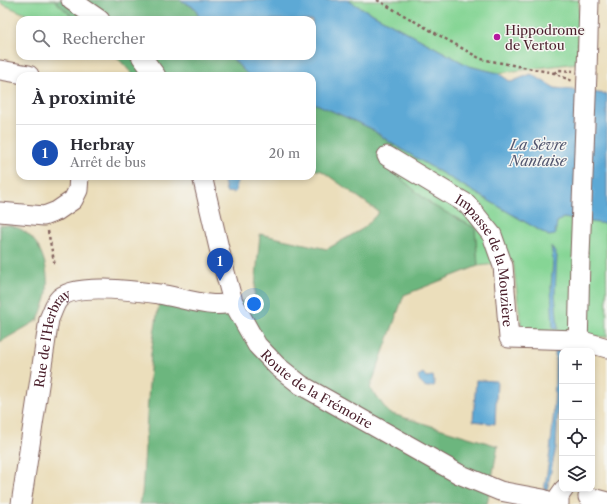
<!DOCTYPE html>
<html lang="fr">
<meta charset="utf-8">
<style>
body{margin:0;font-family:"Libre Caslon Text",serif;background:#f2f2f3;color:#2b2b33}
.controls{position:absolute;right:12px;bottom:12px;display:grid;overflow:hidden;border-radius:8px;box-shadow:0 2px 6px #0003}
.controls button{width:36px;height:36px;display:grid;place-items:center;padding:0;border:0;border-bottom:1px solid #e1e1e2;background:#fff;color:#2b2b33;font:20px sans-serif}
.you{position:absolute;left:254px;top:304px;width:14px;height:14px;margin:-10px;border:3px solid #fff;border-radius:50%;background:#1a73e8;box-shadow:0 0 0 6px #1a73e833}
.badge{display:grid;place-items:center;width:26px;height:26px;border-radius:50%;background:#0f766e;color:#fff;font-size:13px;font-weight:700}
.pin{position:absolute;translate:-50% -33px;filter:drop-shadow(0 1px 2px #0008)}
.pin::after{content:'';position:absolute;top:21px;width:14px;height:12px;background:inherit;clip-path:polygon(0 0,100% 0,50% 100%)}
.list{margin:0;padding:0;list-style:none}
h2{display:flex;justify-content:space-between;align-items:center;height:52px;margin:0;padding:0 16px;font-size:17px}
h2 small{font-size:13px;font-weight:400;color:#7c7c81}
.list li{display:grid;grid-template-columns:26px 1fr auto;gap:12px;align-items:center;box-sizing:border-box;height:56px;padding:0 16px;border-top:1px solid #e1e1e2}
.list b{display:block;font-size:15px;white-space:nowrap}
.list p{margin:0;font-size:13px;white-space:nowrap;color:#7c7c81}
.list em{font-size:13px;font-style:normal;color:#7c7c81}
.icon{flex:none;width:22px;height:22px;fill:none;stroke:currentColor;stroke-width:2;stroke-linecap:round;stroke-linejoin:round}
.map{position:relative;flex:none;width:607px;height:504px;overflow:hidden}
.search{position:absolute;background:#fff;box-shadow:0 2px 6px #0003;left:16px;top:16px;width:300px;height:44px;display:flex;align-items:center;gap:10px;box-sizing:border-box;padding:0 14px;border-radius:12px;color:#7c7c81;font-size:15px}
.panel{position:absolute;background:#fff;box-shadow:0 2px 6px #0003;left:16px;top:72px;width:300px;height:108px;border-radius:12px}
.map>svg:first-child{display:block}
.green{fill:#86d595;stroke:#687a60}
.forest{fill:#6cb67e;stroke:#5b6a54}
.water{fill:#5da9d5;stroke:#546480}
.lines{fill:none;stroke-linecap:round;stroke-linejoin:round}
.minor-casing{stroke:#82625d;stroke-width:21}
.path{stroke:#82625d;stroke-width:2.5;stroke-dasharray:3 3;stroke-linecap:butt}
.minor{stroke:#fff;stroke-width:19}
.minor-bridge-casing{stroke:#82625d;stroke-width:21;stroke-linecap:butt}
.minor-bridge{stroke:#fff;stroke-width:19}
.poi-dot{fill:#b5179e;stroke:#f6f6f2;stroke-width:1.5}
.labels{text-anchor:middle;stroke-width:3;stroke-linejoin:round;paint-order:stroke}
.poi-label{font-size:13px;fill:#4a1f2b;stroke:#f6f6f2;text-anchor:start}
.street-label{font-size:13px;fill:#4a1f2b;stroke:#f6f6f2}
.water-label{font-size:14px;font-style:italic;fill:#52566f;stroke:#f6f6f2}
</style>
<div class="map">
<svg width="607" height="504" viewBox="0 0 607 504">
<rect width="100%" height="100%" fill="#f6f6f2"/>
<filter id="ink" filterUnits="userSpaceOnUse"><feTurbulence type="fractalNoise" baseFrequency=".025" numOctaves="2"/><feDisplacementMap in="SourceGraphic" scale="8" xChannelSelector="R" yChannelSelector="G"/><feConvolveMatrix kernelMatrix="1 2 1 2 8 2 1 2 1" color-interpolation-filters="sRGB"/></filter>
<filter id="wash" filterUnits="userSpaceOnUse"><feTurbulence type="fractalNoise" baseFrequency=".012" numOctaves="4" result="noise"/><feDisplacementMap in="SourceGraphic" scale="16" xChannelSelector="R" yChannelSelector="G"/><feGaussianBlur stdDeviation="0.9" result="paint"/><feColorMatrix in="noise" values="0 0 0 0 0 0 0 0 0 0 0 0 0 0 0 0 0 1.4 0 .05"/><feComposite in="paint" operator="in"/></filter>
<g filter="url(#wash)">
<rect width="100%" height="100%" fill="#ebdebb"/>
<g class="green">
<path d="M0 0H54L76 20H39L0 3Z"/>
<path d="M347 0H579L577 63 498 73 469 66Z"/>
<path d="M394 145 549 236 557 222 563 218 606 224 607 337 522 333 513 262 478 266 475 228 432 205 386 166Z"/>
</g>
<g class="forest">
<path d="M54 0H180L195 8 200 20H76Z"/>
<path d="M116 56H230L249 76H134Z"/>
<path d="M312 102 370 128 394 145 386 166 432 205 475 228 478 266 404 295 370 388 389 413 498 446 487 504H139L142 494 151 353 159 303 207 308 254 299 260 234 327 249 364 228 379 212 322 171 312 169Z"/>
<path d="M0 225C35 223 50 261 47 291 47 300 41 311 38 320L0 342Z"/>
</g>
<g class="water">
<path d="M180 0H347L469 66 498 73 511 82 531 74 555 88 607 94V226L606 224 563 218 557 222 555 235 549 236 394 145 370 128 312 102V76H249L230 56H312V20H200L195 8Z"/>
<path d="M223 176H238L236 191 234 193 226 192Z"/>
<path d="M551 246 557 256 555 293 558 329H553L551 287 553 260Z"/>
<path d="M559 344 560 379 556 448 547 490H544C553 442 556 393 555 345Z"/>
<path d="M423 373 426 377 433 376 435 385C426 390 420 385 418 376Z"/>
<path d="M476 380 497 381 495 424 473 421Z"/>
</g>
</g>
<g filter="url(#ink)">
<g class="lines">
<defs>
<g id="minor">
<path d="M71 0 100 20"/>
<path d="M141 56 156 76"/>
<path d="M0 70 29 75"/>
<path d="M587 72 589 0"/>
<path id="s1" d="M387 156 467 204 492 235 503 266 509 338 579 340 607 348"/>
<path id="s2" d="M202 176 222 261 233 302 257 345 277 366 301 385 459 474 500 491 543 499 556 504"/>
<path d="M0 212 44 216 57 211 73 200 78 190 79 176"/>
<path d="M578 351 580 256"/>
<path d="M588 497 607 502"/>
<path id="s3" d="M21 504 49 319C52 313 54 305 58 300 72 282 137 291 159 294 180 297 213 310 233 302"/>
<path d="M559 504V496L564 489"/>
</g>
</defs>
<use href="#minor" class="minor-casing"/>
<g class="path">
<path d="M377 0 481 59 554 73 572 81"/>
<path d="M554 73 559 70 573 71"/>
<path d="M48 231 55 266"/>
</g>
<use href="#minor" class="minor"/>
<defs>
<path id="minor-bridge" d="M580 256 587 72"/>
</defs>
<use href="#minor-bridge" class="minor-bridge-casing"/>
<use href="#minor-bridge" class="minor-bridge"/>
</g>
</g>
<circle class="poi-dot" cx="497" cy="37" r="4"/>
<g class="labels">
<g class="poi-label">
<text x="505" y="35">Hippodrome<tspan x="505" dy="15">de Vertou</tspan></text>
</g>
<g class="street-label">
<text dy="5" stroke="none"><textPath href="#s1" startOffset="154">Impasse de la Mouzière</textPath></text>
<text dy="5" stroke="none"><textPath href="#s3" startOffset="170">Rue de l'Herbray</textPath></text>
<text dy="5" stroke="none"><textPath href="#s2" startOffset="254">Route de la Frémoire</textPath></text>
</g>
<g class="water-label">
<text x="538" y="150">La Sèvre<tspan x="538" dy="16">Nantaise</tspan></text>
</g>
</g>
</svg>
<div class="controls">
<button>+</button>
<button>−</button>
<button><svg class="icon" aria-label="locate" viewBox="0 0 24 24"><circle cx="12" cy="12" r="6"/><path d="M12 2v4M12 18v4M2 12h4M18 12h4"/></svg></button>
<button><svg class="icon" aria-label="layers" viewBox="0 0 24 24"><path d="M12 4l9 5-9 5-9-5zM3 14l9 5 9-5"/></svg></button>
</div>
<div class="you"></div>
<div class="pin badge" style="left:220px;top:281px;background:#1a4fb4">1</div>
<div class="search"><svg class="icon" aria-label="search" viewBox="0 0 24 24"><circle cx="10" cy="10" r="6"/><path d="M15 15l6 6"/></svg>Rechercher</div>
<section class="panel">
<h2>À proximité<small></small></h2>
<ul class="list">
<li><span class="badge" style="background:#1a4fb4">1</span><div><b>Herbray</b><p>Arrêt de bus</p></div><em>20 m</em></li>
</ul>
</section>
</div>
